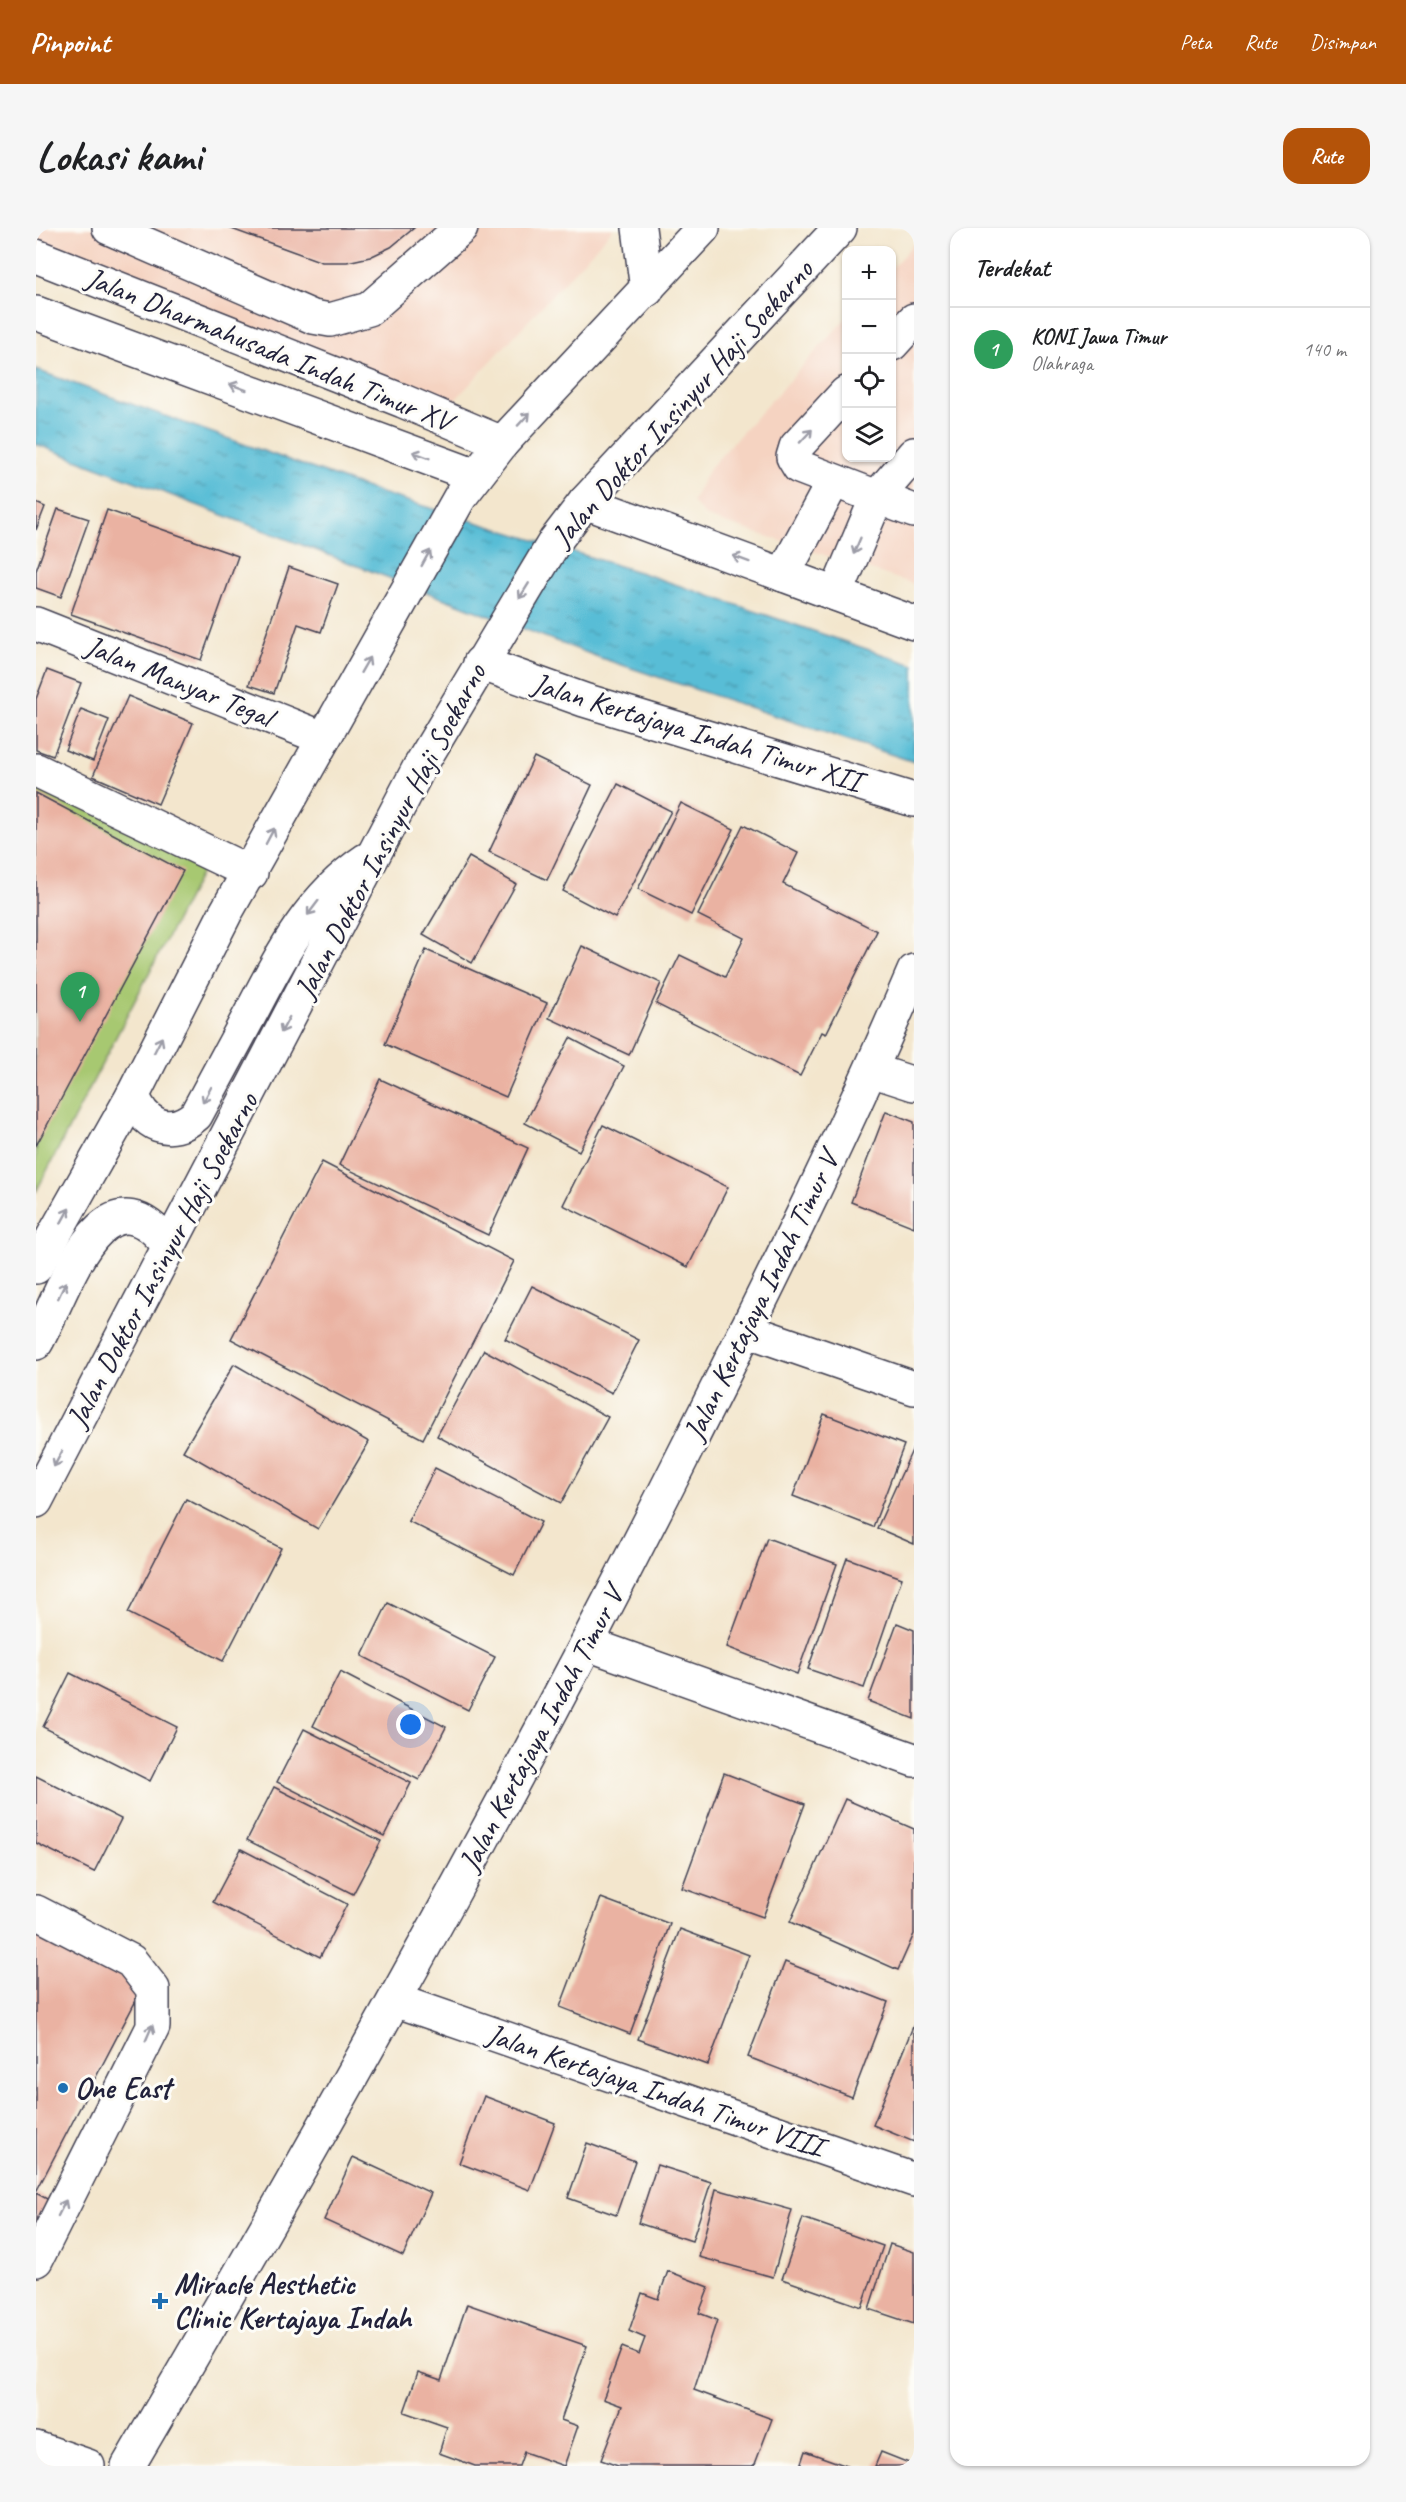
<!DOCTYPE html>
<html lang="id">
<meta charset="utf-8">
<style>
body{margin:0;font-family:Caveat,sans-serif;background:#f6f6f6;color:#202124}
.controls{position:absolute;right:18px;top:18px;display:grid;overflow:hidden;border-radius:12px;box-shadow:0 2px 4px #0004}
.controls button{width:54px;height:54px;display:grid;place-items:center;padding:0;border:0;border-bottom:2px solid #e0e0e0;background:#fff;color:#202124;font:30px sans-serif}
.you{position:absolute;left:375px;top:1497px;width:21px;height:21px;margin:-15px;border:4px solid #fff;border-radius:50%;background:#1a73e8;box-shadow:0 0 0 9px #1a73e833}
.badge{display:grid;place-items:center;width:39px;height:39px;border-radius:50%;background:#b45309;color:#fff;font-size:20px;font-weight:700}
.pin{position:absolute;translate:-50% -50px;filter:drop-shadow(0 2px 3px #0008)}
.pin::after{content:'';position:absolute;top:32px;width:21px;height:18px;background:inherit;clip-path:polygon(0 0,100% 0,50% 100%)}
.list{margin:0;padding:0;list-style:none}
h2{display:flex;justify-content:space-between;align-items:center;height:78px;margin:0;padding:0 24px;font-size:26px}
h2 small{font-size:20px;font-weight:400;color:#757577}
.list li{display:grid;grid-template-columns:39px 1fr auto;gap:18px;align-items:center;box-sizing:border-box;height:84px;padding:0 24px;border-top:2px solid #e0e0e0}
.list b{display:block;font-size:22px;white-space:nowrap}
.list p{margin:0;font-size:20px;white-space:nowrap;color:#757577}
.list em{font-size:20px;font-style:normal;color:#757577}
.icon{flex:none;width:33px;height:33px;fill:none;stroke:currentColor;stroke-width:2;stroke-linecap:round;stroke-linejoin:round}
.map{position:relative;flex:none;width:878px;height:2238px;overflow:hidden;border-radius:18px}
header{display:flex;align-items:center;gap:36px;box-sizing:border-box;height:84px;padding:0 30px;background:#b45309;color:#fff}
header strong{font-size:28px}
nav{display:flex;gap:33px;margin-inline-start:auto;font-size:21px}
.intro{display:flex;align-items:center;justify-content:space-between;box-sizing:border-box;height:144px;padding:0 36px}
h1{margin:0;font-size:42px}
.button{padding:15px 27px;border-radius:18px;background:#b45309;color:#fff;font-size:21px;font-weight:700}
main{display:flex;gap:36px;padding:0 36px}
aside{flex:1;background:#fff;border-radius:18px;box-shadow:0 2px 4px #0004}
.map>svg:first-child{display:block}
.built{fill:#f5d3c1}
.pitch{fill:#a7c871;stroke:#647556;stroke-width:1.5}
.water{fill:url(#water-ripples);stroke:#3d7088;stroke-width:1.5}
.building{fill:#eab2a2}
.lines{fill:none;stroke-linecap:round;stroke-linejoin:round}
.minor-casing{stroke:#413f51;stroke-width:36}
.major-casing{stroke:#413f51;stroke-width:36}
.minor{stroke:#fff;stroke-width:33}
.major{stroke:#fff;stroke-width:33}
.oneway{stroke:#9c9ca7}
.poi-dot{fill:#1f6fb2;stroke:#fdfcf7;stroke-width:2}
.labels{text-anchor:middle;stroke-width:6;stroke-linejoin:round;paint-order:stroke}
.street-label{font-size:30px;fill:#22223b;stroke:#fdfcf7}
.poi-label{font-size:30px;font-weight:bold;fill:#22223b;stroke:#fdfcf7;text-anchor:start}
</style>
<header>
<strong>Pinpoint</strong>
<nav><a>Peta</a><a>Rute</a><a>Disimpan</a></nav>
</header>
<div class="intro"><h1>Lokasi kami</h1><a class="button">Rute</a></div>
<main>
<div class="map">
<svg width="878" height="2238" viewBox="0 0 878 2238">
<defs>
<pattern id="water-ripples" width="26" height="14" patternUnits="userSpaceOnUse" patternTransform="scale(1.5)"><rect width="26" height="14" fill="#58bdd6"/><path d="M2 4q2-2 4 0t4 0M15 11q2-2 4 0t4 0" fill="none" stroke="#4899af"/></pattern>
</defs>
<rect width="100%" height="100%" fill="#fdfcf7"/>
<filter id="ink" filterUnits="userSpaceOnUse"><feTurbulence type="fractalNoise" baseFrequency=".0167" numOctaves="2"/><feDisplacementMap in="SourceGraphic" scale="12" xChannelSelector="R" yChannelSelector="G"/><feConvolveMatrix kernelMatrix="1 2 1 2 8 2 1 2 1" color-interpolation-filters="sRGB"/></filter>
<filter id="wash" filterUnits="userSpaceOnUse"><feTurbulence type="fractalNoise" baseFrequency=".008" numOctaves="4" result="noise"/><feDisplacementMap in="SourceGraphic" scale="24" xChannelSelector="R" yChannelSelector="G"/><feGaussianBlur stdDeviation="1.35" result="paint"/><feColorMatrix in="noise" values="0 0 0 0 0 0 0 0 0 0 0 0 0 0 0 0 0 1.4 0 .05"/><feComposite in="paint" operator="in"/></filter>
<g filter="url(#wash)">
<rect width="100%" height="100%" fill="#f3e6cd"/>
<g class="built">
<path d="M0 0H578L408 184 0 19Z"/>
<path d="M878 15V356L671 289 656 274 673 241 810 90V230H856V40Z"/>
</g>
<path class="pitch" d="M0 531 176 623 0 964Z"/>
<path class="water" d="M0 142 345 265 606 345 878 437V534L562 429 0 216Z"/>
<g id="blocks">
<g class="building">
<path d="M193 0H378L355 19 334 29 311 34H286Z"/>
<path d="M0 275 9 279 0 302Z"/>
<path d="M22 281 53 291 25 369 0 360V343Z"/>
<path d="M71 282 202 328 165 432 35 386Z"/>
<path d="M253 339 302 356 285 404 262 396 238 465 213 457Z"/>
<path d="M11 442 45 455 17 528 0 522V471Z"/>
<path d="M92 468 157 495 122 576 57 548Z"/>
<path d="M45 481 73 492 57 533 29 522Z"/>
<path d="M498 529 556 557 511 652 453 624Z"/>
<path d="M582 556 635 583 579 690 527 663Z"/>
<path d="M0 565 147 643 0 918Z"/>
<path d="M645 575 698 601 655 687 602 661Z"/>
<path d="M707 597 762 625 747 656 841 703 790 806 786 804 764 848 620 776 644 727 689 749 708 710 662 687Z"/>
<path d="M433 629 480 656 436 735 387 707Z"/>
<path d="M546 718 625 755 593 827 513 790Z"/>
<path d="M390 722 511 775 470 869 349 816Z"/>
<path d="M534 810 588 838 543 923 489 895Z"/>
<path d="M344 851 492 920 452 1007 303 937Z"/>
<path d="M850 883 878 894V999L815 974Z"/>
<path d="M567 897 692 959 652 1039 527 977Z"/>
<path d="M286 934 478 1033 387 1211 195 1111Z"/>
<path d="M496 1058 603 1112 576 1165 469 1111Z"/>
<path d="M448 1122 572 1189 525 1275 401 1208Z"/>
<path d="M198 1136 333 1214 282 1301 147 1223Z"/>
<path d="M788 1186 868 1217 837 1299 757 1268Z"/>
<path d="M878 1218V1316L841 1300Z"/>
<path d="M399 1240 505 1294 478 1347 372 1293Z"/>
<path d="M150 1271 245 1320 187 1433 92 1385Z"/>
<path d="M731 1310 801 1336 761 1446 691 1419Z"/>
<path d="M811 1330 866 1350 828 1460 772 1441Z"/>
<path d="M352 1375 459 1429 432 1482 326 1428Z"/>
<path d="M861 1395 878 1402V1491L832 1473Z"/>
<path d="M304 1444 410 1499 383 1552 277 1498Z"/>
<path d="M34 1445 141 1499 114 1553 7 1499Z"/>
<path d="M268 1501 375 1555 348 1608 241 1554Z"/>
<path d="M688 1545 769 1576 727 1689 646 1660Z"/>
<path d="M0 1548 85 1591 58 1644 0 1615Z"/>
<path d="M238 1559 345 1613 317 1666 211 1612Z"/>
<path d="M809 1571 878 1601V1706L862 1742 754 1694Z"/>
<path d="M205 1621 311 1676 284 1729 177 1674Z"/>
<path d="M565 1670 634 1696 594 1806 524 1779Z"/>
<path d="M0 1701 108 1757 0 1964Z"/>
<path d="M644 1701 713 1727 672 1837 602 1811Z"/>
<path d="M749 1734 852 1774 816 1869 712 1829Z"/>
<path d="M878 1796V1914L837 1897Z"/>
<path d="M448 1868 519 1895 494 1962 423 1935Z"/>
<path d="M551 1915 599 1933 580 1987 532 1970Z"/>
<path d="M317 1929 395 1965 367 2028 288 1992Z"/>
<path d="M621 1937 675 1954 656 2013 602 1995Z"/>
<path d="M680 1961 756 1982 737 2049 663 2029Z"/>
<path d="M0 1965 13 1972 0 1996Z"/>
<path d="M767 1990 847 2018 826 2079 746 2051Z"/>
<path d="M854 2016 878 2024V2096L833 2081Z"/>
<path d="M632 2043 673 2059 663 2085 681 2092 658 2162 736 2191 719 2236 716 2238H582L565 2232 586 2178 567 2171 586 2119 603 2126 609 2110 593 2103 606 2065 622 2071Z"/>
<path d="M431 2076 551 2118 525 2192 542 2198 528 2238 488 2224 483 2238H439L403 2225 411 2199 368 2184 382 2144 405 2152Z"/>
<path d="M769 2223 811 2238H764Z"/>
<path d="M845 2224 878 2237V2238H839Z"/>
</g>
</g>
</g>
<g filter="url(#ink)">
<use href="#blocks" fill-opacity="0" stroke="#413f51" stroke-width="1.5"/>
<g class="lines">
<defs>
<g id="minor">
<path d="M73 0 277 89 294 92 333 81 425 0"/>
<path d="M603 0 611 62"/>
<path d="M0 28 367 173 466 215"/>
<path d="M0 85 440 248"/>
<path d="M856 116 878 92"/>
<path d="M878 226 841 269 878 283"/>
<path d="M549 274 878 395"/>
<path d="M747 347 797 254"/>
<path d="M800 366 841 269 763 239 757 229 760 219 810 165"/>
<path d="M0 396 287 510"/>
<path d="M444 435 548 472 878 572"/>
<path d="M0 542 215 645"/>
<path d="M835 842 878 856"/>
<path d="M710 1102 878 1160"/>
<path d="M552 1416 878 1532"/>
<path d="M0 1684 95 1733 117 1761V1799L0 2032"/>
<path d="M359 1772 878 1952"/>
<path d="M92 2238C287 1906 475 1570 648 1226 728 1067 808 907 878 743"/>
</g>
<g id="major">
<path d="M97 867C107 897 134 910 160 887 179 851 198 816 217 781 247 723 275 669 330 632"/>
<path d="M0 1039 97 867 189 686 424 269 466 215 667 0"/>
<path d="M0 1115C27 1069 65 929 133 1018"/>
<path d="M0 1273 383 540 519 313 549 274 804 0"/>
<path d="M0 2220 52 2238"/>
</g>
</defs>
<use href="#minor" class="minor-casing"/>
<use href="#major" class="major-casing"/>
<use href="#minor" class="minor"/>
<use href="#major" class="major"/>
</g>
<defs><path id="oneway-shaft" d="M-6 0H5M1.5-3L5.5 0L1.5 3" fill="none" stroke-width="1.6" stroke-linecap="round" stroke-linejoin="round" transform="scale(1.5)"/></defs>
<g class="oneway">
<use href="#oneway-shaft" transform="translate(202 159) rotate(-160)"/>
<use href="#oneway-shaft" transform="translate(488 191) rotate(-47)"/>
<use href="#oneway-shaft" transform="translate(770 208) rotate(-47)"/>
<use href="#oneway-shaft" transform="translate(385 227) rotate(-159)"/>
<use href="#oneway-shaft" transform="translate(821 318) rotate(113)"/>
<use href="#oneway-shaft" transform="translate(390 330) rotate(-61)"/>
<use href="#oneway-shaft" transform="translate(705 331) rotate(-160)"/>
<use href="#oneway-shaft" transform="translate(488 363) rotate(122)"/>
<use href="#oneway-shaft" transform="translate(329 437) rotate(-60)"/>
<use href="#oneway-shaft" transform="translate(234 608) rotate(-62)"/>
<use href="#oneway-shaft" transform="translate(277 680) rotate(127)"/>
<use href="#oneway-shaft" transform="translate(249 797) rotate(118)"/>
<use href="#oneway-shaft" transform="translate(122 817) rotate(-63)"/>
<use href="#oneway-shaft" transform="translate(171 867) rotate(118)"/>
<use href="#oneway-shaft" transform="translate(29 988) rotate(-61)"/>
<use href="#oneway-shaft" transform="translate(26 1062) rotate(-65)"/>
<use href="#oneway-shaft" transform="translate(22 1231) rotate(118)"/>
<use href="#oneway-shaft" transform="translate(113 1805) rotate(-67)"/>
<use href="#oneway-shaft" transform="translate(26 1980) rotate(-63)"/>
</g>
</g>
<g class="poi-dot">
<circle cx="27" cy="1860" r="6"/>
<path d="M121 2064h6v6h6v6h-6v6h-6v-6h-6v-6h6z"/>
</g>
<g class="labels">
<g class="street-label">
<text transform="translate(233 121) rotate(22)" y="10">Jalan Dharmahusada Indah Timur XV</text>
<text transform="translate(646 175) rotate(-48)" y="10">Jalan Doktor Insinyur Haji Soekarno</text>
<text transform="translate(143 453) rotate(22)" y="10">Jalan Manyar Tegal</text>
<text transform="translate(661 504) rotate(17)" y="10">Jalan Kertajaya Indah Timur XII</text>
<text transform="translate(354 603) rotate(-62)" y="10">Jalan Doktor Insinyur Haji Soekarno</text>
<text transform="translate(126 1032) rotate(-62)" y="10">Jalan Doktor Insinyur Haji Soekarno</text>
<text transform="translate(725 1068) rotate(-64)" y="10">Jalan Kertajaya Indah Timur V</text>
<text transform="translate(505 1501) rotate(-62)" y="10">Jalan Kertajaya Indah Timur V</text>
<text transform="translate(619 1862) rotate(19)" y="10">Jalan Kertajaya Indah Timur VIII</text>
</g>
<g class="poi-label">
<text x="39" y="1870">One East</text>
<text x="138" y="2066">Miracle Aesthetic<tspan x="138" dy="34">Clinic Kertajaya Indah</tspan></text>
</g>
</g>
</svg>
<div class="controls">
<button>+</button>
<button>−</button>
<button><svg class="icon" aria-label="locate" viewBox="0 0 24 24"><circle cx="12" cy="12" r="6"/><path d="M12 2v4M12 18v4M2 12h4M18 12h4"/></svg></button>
<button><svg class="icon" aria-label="layers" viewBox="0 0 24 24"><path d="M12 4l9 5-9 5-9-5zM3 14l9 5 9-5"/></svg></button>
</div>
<div class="you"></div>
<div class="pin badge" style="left:44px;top:794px;background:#2e9e5b">1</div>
</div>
<aside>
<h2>Terdekat<small></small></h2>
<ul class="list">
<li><span class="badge" style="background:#2e9e5b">1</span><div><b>KONI Jawa Timur</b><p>Olahraga</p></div><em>140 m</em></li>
</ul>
</aside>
</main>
